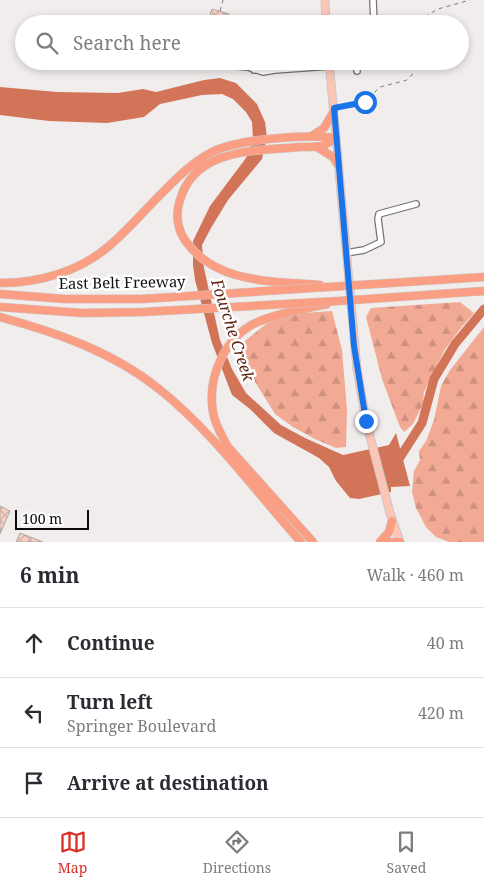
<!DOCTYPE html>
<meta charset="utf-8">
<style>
body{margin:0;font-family:"Noto Serif",serif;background:#f2f2f3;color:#2b2b33}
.scale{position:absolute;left:15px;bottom:12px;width:74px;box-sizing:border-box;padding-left:5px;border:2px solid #0d0b0b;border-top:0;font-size:14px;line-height:18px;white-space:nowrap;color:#0d0b0b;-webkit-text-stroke:4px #fff;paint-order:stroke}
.stop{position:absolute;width:15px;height:15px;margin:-11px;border:4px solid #1a73e8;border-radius:50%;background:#fff}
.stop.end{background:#1a73e8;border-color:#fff;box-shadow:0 1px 5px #0008}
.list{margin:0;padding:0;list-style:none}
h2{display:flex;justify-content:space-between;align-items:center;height:65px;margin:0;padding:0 20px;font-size:21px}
h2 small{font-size:16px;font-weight:400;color:#7c7c81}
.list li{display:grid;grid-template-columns:32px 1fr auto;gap:15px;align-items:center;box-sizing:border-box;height:70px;padding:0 20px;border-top:1px solid #e1e1e2}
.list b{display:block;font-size:19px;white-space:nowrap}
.list p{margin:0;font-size:16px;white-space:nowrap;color:#7c7c81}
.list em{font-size:16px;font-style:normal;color:#7c7c81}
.icon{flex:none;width:28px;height:28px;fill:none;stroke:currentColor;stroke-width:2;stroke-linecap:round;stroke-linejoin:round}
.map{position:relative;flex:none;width:484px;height:542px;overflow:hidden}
.search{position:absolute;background:#fff;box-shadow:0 2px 8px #0003;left:15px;right:15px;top:15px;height:55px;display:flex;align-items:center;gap:12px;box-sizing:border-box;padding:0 18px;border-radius:28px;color:#7c7c81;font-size:19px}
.sheet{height:275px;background:#fff}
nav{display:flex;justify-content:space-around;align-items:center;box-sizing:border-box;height:70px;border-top:1px solid #e1e1e2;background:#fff;font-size:14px;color:#7c7c81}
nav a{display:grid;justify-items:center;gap:2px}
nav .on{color:#d93025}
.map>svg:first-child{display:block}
.forest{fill:url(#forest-firs)}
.water{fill:#d27458}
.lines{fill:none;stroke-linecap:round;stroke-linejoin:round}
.river{stroke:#d27458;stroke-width:9}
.building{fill:url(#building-cross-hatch);stroke:#aba8a6}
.minor-casing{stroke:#787473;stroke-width:8}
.major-casing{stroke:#cac9c9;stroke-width:9}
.highway-casing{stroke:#cac9c9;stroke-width:9}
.path{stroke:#7e7b7b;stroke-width:1;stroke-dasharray:4 4;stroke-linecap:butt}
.minor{stroke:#fff;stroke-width:5.5}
.major{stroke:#fdc5b5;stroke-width:7}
.highway{stroke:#fb9f84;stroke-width:8}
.highway-bridge-casing{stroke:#cac9c9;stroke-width:9;stroke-linecap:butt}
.highway-bridge{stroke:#fb9f84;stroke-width:8}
.route{stroke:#1a73e8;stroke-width:6}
.labels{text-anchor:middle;stroke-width:5;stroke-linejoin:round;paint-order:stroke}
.street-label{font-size:15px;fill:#0d0b0b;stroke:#fff}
.water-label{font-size:16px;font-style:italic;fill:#602312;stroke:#fff}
</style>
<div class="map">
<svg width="484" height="542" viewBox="0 0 484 542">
<defs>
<pattern id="forest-firs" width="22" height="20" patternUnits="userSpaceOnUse" patternTransform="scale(1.25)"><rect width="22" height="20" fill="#f3aa95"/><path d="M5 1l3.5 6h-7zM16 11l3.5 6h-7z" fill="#cf917f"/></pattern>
<pattern id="building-cross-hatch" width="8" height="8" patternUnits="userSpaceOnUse" patternTransform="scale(1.25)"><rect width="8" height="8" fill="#f8cfc3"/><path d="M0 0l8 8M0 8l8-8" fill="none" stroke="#d3b0a6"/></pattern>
</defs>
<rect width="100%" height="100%" fill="#f1edec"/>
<g class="forest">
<path d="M460 302 474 313 460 329 444 351 424 392 423 404 413 424 404 432 400 427 382 379 366 317 371 308Z"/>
<path d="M332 311 342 350 347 410 346 447 336 448 315 439 293 427 275 414 252 377 240 345 271 320 302 313Z"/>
<path d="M484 327V542H449L436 537 426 527 416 508 412 492 414 471 420 460 419 451 426 441 434 420 441 386 450 370Z"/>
</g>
<path class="water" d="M220 78 236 83 257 104 265 122 267 137 262 159 228 200 211 228 202 245 204 268 220 340 232 369 246 393 281 425 305 438 343 455 389 445 396 433 410 486 391 487V492L359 499 350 498 336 481 329 467 319 458 274 433 250 409 232 395 212 343 195 280 193 265V241L210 206 246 158 253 139 252 122 246 112 233 99 222 94 202 95 160 104 144 117 107 123 49 121 0 115V87L57 92 118 93 143 89 156 92 204 80Z"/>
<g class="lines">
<path class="river" d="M395 462H397L422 423 434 379 455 344 484 309"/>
</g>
<g class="building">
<path d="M212 9 229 14 226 24H207Z"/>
<path d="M0 506 10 511 0 534Z"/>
<path d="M20 533 43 542H16Z"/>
</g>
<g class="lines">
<defs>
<g id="minor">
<path d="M373 0 374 24"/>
<path d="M217 61 226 65 248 67 263 72 275 70 330 66"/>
<path d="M253 61 254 70"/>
<path d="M356 62 357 71"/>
<path d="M330 64 367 61"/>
<path d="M346 253 364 250 381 242 378 219 379 214 416 204"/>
</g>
<g id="major">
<path d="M325 0 326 24"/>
<path d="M329 61 357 369 366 421 390 513 400 542"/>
</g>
<g id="highway">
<path d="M313 135 324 128 334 111"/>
<path d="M317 147 333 157 338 165"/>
<path d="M0 283C38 283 79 272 109 246 127 231 143 212 160 195 176 179 191 163 212 152 238 139 307 134 335 138"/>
<path d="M320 285C273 281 218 284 187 243 177 230 175 214 180 200 195 148 255 151 300 147 307 147 315 147 322 146 327 144 332 141 336 138"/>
<path d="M0 317C56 332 113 352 159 389 213 432 255 491 301 542"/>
<path d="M313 542 228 447C222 436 215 425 213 412 207 377 225 335 260 321 281 312 305 309 327 304"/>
<path d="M380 542 389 532 392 521"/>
<path d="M383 542H400"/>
</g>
</defs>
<use href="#minor" class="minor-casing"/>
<use href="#major" class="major-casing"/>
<use href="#highway" class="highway-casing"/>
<g class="path">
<path d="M220 11 223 0"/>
<path d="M381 21 399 20V21"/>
<path d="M364 23H366"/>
<path d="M423 24 424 17 438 9 470 0"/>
<path d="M380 62 390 65"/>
<path d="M339 107 365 102 380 87 407 80 412 75 415 61"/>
</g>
<use href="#minor" class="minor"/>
<use href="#major" class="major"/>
<use href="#highway" class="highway"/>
<defs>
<g id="highway-bridge">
<path d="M0 294 65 299H142L484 277"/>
<path d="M0 307 82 313 143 312 339 301 484 291"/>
</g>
</defs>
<use href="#highway-bridge" class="highway-bridge-casing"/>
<use href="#highway-bridge" class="highway-bridge"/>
</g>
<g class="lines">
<path class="route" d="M365 102 334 108 354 346 366 421"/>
</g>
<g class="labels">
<g class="street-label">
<text transform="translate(122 283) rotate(-1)" y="5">East Belt Freeway</text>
</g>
<g class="water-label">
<text transform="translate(233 330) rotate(72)" y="6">Fourche Creek</text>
</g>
</g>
</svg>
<div class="scale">100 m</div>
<div class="stop" style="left:365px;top:102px"></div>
<div class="stop end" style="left:366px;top:421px"></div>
<div class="search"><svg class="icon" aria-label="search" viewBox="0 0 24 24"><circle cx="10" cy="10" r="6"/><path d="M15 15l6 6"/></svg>Search here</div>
</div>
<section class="sheet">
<h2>6 min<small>Walk · 460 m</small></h2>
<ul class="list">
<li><svg class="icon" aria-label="ahead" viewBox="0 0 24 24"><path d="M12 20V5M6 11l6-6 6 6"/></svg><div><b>Continue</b></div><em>40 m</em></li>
<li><svg class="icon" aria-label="left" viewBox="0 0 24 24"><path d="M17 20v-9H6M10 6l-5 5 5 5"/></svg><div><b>Turn left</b><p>Springer Boulevard</p></div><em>420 m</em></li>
<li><svg class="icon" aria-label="arrive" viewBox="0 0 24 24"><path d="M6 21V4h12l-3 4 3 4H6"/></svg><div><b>Arrive at destination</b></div></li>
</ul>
</section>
<nav>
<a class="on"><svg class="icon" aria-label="map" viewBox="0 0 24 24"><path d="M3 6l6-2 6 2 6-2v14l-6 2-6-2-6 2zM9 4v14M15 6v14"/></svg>Map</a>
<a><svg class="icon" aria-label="directions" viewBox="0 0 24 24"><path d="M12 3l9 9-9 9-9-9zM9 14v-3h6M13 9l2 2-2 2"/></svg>Directions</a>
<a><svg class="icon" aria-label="saved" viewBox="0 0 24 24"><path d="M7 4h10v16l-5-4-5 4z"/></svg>Saved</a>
</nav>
